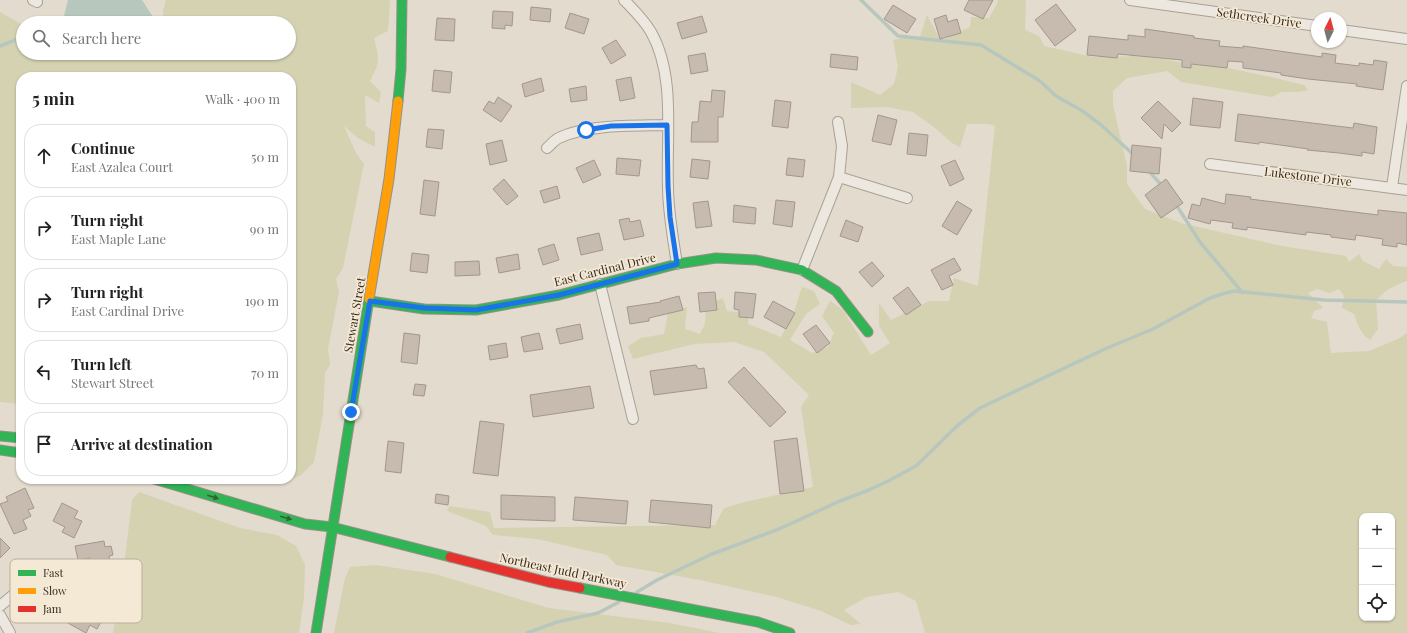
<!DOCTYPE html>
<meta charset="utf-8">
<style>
body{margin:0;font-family:"Playfair Display",serif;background:#f2f2f2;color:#222}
.controls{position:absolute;right:12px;bottom:12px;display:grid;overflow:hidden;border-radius:8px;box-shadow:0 1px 3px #0004}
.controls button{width:36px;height:36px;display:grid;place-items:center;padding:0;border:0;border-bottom:1px solid #e0e0e0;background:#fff;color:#222;font:20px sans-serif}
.compass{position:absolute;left:1311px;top:12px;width:36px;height:36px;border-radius:50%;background:#fff;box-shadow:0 1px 3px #0004;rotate:6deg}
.stop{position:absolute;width:12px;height:12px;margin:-9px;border:3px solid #1a73e8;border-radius:50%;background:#fff}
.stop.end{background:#1a73e8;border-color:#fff;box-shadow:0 1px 4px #0008}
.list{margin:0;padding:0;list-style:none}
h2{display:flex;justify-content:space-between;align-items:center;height:52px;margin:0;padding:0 16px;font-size:17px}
h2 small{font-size:13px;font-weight:400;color:#767676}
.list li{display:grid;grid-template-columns:26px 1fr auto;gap:12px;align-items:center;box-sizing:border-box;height:64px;margin:0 8px 8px;padding:0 8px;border:1px solid #e0e0e0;border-radius:16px}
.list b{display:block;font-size:15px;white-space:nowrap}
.list p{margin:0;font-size:13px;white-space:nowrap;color:#767676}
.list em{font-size:13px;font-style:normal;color:#767676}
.icon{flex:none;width:22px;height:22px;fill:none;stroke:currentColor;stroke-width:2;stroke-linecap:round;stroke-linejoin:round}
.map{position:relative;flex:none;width:1407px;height:633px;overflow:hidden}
.search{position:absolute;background:#fff;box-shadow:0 1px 3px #0004;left:16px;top:16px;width:280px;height:44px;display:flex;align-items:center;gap:10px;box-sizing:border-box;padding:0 14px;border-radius:22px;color:#767676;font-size:15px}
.panel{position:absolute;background:#fff;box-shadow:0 1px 3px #0004;left:16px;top:72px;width:280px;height:412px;border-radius:16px}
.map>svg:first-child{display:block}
.green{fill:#d4d2b1;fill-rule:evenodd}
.water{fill:#b8c7be}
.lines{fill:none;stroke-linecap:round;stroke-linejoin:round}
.stream{stroke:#b8c7be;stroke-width:3.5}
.building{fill:#c7baaf;stroke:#a3978d}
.street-casing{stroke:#a8a197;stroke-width:12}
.fast-casing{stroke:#989086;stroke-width:11}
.slow-casing{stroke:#989086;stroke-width:11}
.jam-casing{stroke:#989086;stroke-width:11}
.street{stroke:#ece7df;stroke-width:10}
.fast{stroke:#30b455;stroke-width:9}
.slow{stroke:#ff9f0a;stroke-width:9}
.jam{stroke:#e5322d;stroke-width:9}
.oneway{fill:#346135}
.route{stroke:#1a73e8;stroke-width:5}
.labels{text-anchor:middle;stroke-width:3.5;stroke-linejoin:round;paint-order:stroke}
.street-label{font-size:12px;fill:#37291f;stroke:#f4e9d4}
.key{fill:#f4e9d4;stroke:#bbaf9e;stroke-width:1}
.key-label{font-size:11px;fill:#37291f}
</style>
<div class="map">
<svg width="1407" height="633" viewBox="0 0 1407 633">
<rect width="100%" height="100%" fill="#e3dbce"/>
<g class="green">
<path d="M166 0H390L388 31 374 38C379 59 381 61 370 81L381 92 379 103 365 95 366 126 375 132V147L358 138 344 126 356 153 364 164 343 268 336 279 339 292 328 349 330 365 325 373 323 414 314 462 300 476 290 479H289H291V77H21V404L0 402V12L23 25V53H121L126 54 133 53H289V23H164L163 11Z"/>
<path d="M997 0H1026L1025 30 1039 36 1044 46 1093 57 1135 56 1163 59 1193 65 1228 68 1271 77 1304 85 1308 90 1298 92H1282L1272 97 1181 82 1167 71 1127 78 1113 91V105L1127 166V184L1145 209 1181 223 1282 246 1346 256 1349 262 1359 254 1363 261 1379 269 1386 259 1393 266 1407 267V281C1394 286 1384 290 1376 301L1378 329 1370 340C1360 333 1358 325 1354 314L1342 308 1344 296 1339 289 1329 293 1317 289 1308 293 1323 308 1314 311 1311 318 1327 322 1331 353 1369 351 1398 339 1407 333V633H925L916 601 898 592 867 597 844 610 861 624 851 625 821 611 777 597 700 580 616 565 607 555 537 539 493 535 486 526 447 511 449 506 490 512 494 528 715 525 724 508 745 502 813 487 801 407 809 395 764 352 734 342 694 344 633 359 628 346 641 338 664 334 668 313 687 307 685 329 700 334 705 324 706 309 713 302 723 298 727 311 749 313 748 324 781 337 793 315 802 287 814 291 820 304 806 314 790 340 812 353 828 347 834 333 822 316 830 301 843 310 871 355 890 343 879 326V303L891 320 929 301H949L954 278 978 286 995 126 988 124H967L960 147 952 143 935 128 913 112 887 107 851 108V82L880 95 894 84 898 67 893 40 906 37 919 40 927 15 941 41 970 27 971 17 989 18 998 2ZM1362 516H1392V618H1362Z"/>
<path d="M139 492 240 528 277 535 296 546 305 565 304 597 299 633H113L123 574 132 500Z"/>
<path d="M376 565 435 574 549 608 670 623 720 633H334L345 578 350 567Z"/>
</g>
<path class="water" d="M68 0H142L153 17 154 23H61L64 16Z"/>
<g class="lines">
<g class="stream">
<path d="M861 0 898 36 981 45 1040 81 1056 96 1081 110 1100 124 1135 156"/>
<path d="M0 46 23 37"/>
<path d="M1149 171 1163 187"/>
<path d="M1175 203 1200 242 1242 292"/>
<path d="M637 592 657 580 712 554 779 529 840 501 869 490 890 480 916 466 958 425 980 408 1107 348 1153 329 1208 299 1222 294 1234 291 1324 300 1407 302"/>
<path d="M527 633 557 622 598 613 619 602"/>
</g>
</g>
<g class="building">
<path d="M969 0H993L983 19 964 10Z"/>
<path d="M1056 4 1076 30 1055 46 1035 20Z"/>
<path d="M893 5 916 19 907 33 884 19Z"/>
<path d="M531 7 551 9 550 22 530 20Z"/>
<path d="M493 11 513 12 512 26 505 25V29L492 28Z"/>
<path d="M570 13 589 19 584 34 565 28Z"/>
<path d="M946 15 948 22 957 19 961 33 940 39 934 19Z"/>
<path d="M702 16 707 32 682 39 677 23Z"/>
<path d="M437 18 455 19 454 41 435 40Z"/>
<path d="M1145 29 1194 36V38L1220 41 1219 46 1243 48V46L1322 57V53L1336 55 1335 63 1359 66V63L1373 65 1374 60 1387 62 1383 90 1356 86 1357 84 1308 79 1281 75V73L1243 68V62L1228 61 1227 68 1191 64V68L1182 67V60L1118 54 1117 58 1087 55 1089 36 1128 40V35L1145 37Z"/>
<path d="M616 40 626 55 611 64 602 48Z"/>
<path d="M705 53 708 71 691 74 688 56Z"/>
<path d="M831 54 858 57 857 70 830 67Z"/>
<path d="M434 70 452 72 450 93 432 91Z"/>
<path d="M631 77 635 98 620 101 616 80Z"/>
<path d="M541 78 544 91 525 97 522 84Z"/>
<path d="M586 86 587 100 571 102 569 89Z"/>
<path d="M712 90 725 91 723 117H718V142H691L692 122H698L700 101 711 102Z"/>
<path d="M498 97 512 106 501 122 483 110 489 101 494 104Z"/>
<path d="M1193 98 1223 102 1220 128 1190 125Z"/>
<path d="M775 100 791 102 788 128 772 126Z"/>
<path d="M1158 101 1181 123 1172 132 1164 124 1162 139 1141 118Z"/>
<path d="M1238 114 1353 128 1354 123 1377 127 1374 154 1362 152V156L1339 153 1307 150 1308 149 1259 142V144L1235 141Z"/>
<path d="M878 115 897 120 891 145 872 141Z"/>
<path d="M428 129 444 130 442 149 426 147Z"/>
<path d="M909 133 928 135 926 156 907 154Z"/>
<path d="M502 140 507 161 490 165 486 144Z"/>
<path d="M1132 145 1161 148 1159 174 1130 171Z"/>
<path d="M617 158 641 160 639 176 616 174Z"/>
<path d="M788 158 805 160 803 177 786 175Z"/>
<path d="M692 159 710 161 708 179 690 177Z"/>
<path d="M594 160 601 175 583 183 576 168Z"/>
<path d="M955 160 964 179 950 186 941 166Z"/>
<path d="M504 179 518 196 507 205 493 189Z"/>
<path d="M1166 179 1183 203 1161 218 1145 195Z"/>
<path d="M424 180 439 182 435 216 420 214Z"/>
<path d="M557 186 560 198 544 203 540 191Z"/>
<path d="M1226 194 1251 197 1250 199 1378 215V210L1407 213V245L1397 243V247L1382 245 1383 239 1356 235 1355 240 1331 237V235L1306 232V235L1247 227V230L1232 228 1233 223 1211 220 1210 224 1188 218 1192 204 1200 206 1202 198 1225 204Z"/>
<path d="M776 200 795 202 792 227 773 224Z"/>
<path d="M708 201 712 226 696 228 693 203Z"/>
<path d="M957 201 972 210 957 235 942 226Z"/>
<path d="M734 205 756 208 755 224 733 222Z"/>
<path d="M629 218 630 222 640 220 644 236 624 240 619 220Z"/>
<path d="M846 220 863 227 858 242 840 236Z"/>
<path d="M599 233 603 250 581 255 577 238Z"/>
<path d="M554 244 559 260 543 265 538 249Z"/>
<path d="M412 253 429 255 427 273 410 271Z"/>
<path d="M518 254 520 269 499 273 496 258Z"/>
<path d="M954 258 961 270 949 276 953 285 942 290 931 270Z"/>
<path d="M479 261 480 275 455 276V262Z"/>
<path d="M872 262 884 276 872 287 859 272Z"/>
<path d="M908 287 921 305 906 315 893 298Z"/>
<path d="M715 292 717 310 700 312 698 293Z"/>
<path d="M735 292 756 294 753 318 739 317V310L734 309Z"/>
<path d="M679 296 683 310 649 318V321L630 324 627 307 661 302 660 301Z"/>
<path d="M773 301 795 313 786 329 764 317Z"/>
<path d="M580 324 583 339 560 344 556 329Z"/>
<path d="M816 325 830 343 817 353 803 334Z"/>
<path d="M404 333 420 335 417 364 401 362Z"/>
<path d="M539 333 543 349 524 352 521 337Z"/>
<path d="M506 343 508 357 490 360 488 346Z"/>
<path d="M696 365 698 369 704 368 707 388 654 395 650 371Z"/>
<path d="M744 367 786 412 770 427 728 382Z"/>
<path d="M415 384 426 385 424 396 413 395Z"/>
<path d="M590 386 594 408 533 417 530 395Z"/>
<path d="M480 421 504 424 498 476 473 473Z"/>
<path d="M797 438 804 491 780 494 774 441Z"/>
<path d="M388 441 404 443 401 473 385 471Z"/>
<path d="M25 488 34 508 28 510 31 516 23 520 27 529 14 534 0 504 8 501 6 497Z"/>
<path d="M436 494 449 496 448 505 435 503Z"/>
<path d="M501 495 555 497V521L501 519Z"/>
<path d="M575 497 628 501 626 524 573 520Z"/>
<path d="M651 500 712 505 710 528 649 522Z"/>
<path d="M62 503 78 511 74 518 82 521 74 538 62 532 65 527 53 521Z"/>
<path d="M0 538 10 548 0 558Z"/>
<path d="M104 541 105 547 111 546 113 555 109 556 112 569 93 573 90 558 78 560 75 546Z"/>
<path d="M75 592 102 607 98 615 103 618 97 629 90 625 86 633 66 622 75 607 69 604Z"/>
</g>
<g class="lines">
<defs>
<g id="street">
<path d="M33 0 37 2"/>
<path d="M624 0C634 10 644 20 651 32 676 76 666 137 668 186 668 212 673 238 677 264"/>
<path d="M1130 0 1317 26"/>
<path d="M1341 30 1407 39"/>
<path d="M547 148C551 145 554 140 559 138 586 124 637 126 667 125"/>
<path d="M1210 164 1407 190"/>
<path d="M839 177 907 198"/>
<path d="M1392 187 1407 86"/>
<path d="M802 270 839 177 842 146 838 122"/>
<path d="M600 284 633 419"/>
<path d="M0 606 37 575"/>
<path d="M0 615 10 633"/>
</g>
<g id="fast">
<path d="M398 101 401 69 402 0"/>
<path d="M370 301 424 309 476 310 559 295 677 264 716 258 756 260 802 270 836 291 868 332"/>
<path d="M0 436 21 438"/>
<path d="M0 450 21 453"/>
<path d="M154 479 305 524 332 527 450 557"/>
<path d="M580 588 758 622 790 633"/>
<path d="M316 633 369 299"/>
</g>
<path id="slow" d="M369 299 389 179 398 101"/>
<path id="jam" d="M450 557 548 582 580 588"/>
</defs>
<use href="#street" class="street-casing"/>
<use href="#fast" class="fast-casing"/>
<use href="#slow" class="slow-casing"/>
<use href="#jam" class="jam-casing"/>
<use href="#street" class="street"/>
<use href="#fast" class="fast"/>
<use href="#slow" class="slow"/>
<use href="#jam" class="jam"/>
</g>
<defs><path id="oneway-solid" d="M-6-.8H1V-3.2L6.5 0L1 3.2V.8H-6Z"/></defs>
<g class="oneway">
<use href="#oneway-solid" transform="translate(213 497) rotate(17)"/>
<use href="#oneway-solid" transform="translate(286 518) rotate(16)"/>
</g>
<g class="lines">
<path class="route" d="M351 412 370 301 424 308 476 310 559 295 677 264 670 217 668 186 667 125 611 126 586 130"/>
</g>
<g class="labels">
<g class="street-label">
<text transform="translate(1259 18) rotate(8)" y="4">Sethcreek Drive</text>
<text transform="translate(1308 177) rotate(7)" y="4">Lukestone Drive</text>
<text transform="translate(605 270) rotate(-14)" y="4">East Cardinal Drive</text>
<text transform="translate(355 315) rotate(-80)" y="4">Stewart Street</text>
<text transform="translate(563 571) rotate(12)" y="4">Northeast Judd Parkway</text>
</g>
</g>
<rect x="10" y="559" width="132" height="64" rx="6" class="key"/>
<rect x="18" y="570" width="18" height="6" fill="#30b455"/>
<rect x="18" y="588" width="18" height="6" fill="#ff9f0a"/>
<rect x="18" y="606" width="18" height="6" fill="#e5322d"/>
<g class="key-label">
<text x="43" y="577">Fast</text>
<text x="43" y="595">Slow</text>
<text x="43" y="613">Jam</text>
</g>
</svg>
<div class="controls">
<button>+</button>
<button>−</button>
<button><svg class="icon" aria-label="locate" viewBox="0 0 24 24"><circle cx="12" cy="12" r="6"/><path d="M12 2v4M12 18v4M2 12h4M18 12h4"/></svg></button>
</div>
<svg class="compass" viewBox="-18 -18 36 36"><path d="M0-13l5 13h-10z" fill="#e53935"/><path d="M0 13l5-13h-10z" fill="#767676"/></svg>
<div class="stop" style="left:586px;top:130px"></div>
<div class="stop end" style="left:351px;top:412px"></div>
<div class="search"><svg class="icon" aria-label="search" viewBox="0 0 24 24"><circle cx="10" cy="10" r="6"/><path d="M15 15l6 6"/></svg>Search here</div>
<section class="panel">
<h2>5 min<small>Walk · 400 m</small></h2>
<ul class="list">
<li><svg class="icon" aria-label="ahead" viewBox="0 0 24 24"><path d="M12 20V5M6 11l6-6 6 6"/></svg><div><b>Continue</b><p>East Azalea Court</p></div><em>50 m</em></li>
<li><svg class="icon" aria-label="right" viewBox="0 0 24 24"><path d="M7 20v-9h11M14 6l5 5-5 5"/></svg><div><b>Turn right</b><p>East Maple Lane</p></div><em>90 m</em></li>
<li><svg class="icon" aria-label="right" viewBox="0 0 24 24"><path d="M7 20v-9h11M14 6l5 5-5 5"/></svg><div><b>Turn right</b><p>East Cardinal Drive</p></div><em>190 m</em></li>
<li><svg class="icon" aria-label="left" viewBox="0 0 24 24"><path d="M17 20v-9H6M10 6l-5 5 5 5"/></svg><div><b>Turn left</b><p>Stewart Street</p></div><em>70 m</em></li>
<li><svg class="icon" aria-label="arrive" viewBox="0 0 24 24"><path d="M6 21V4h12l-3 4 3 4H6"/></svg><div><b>Arrive at destination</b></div></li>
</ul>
</section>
</div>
